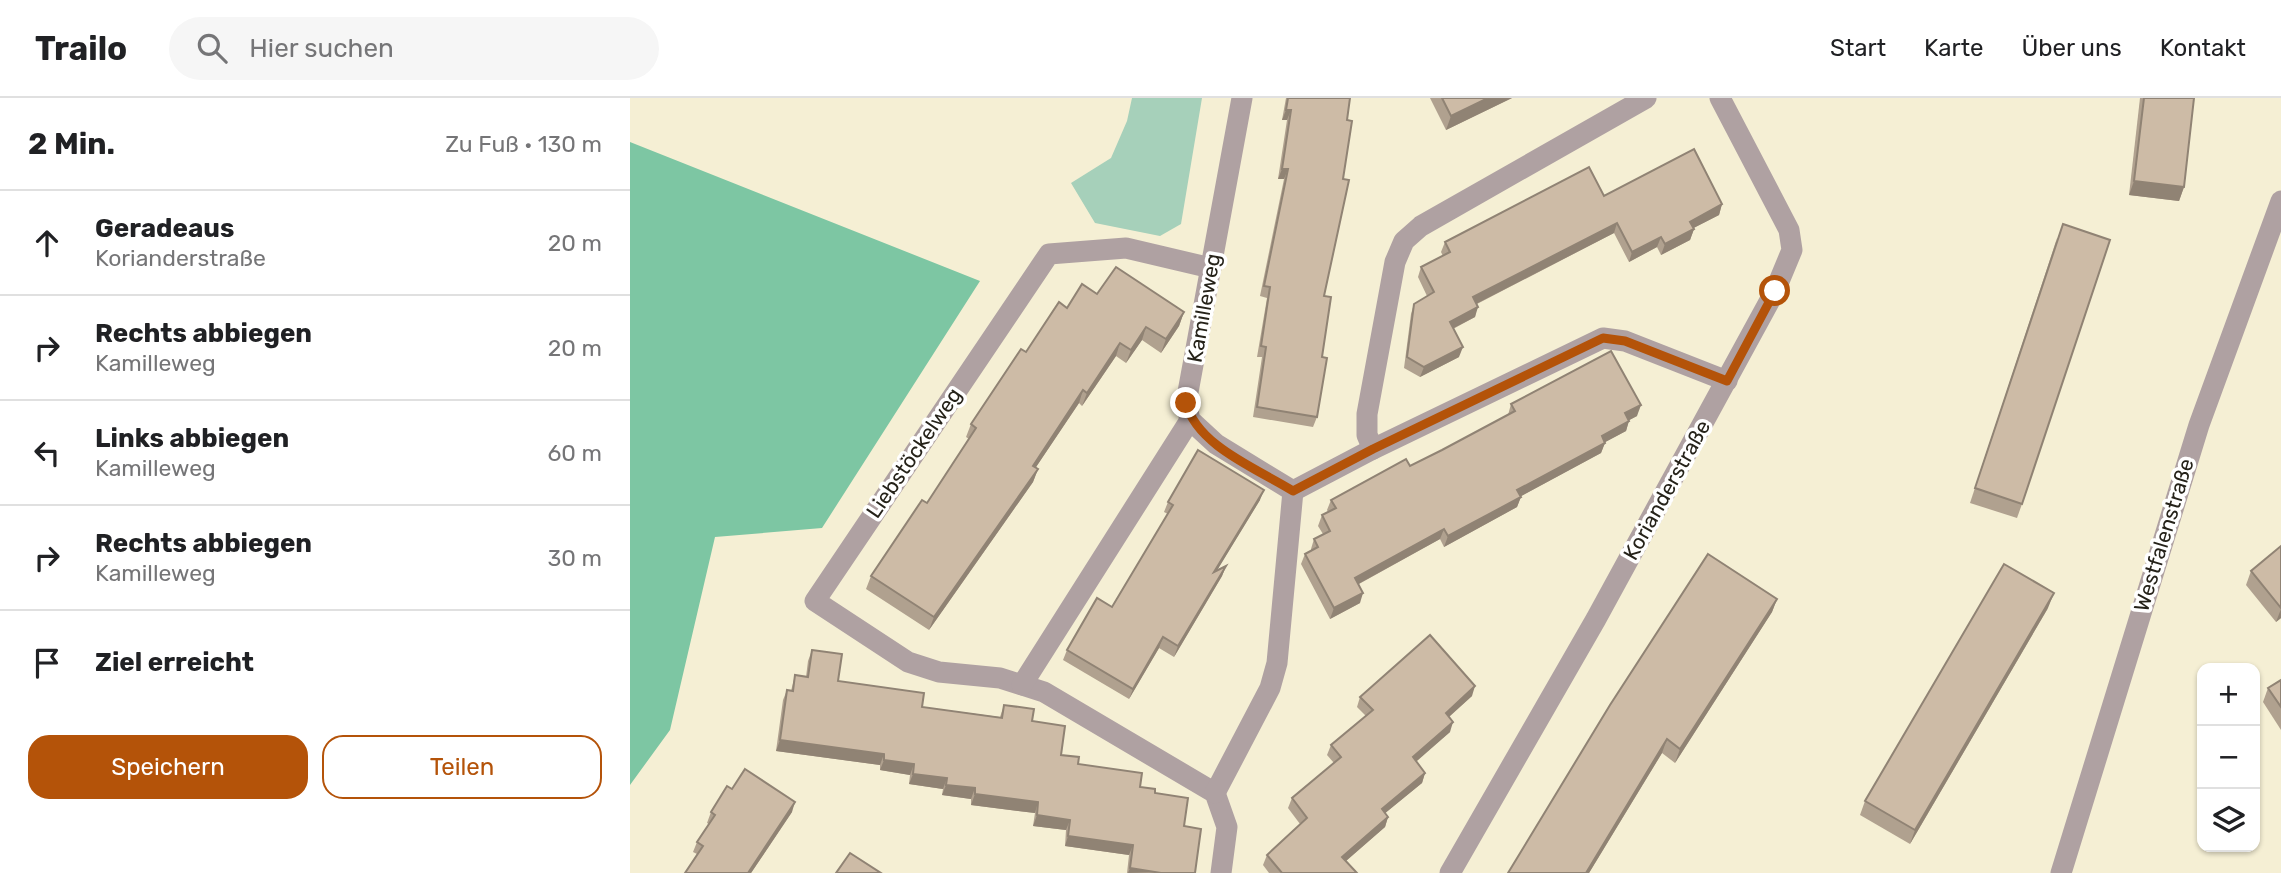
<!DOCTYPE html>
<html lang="de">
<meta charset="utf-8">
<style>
body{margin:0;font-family:Rubik,sans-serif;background:#f6f6f6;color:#202124}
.controls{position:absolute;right:21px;bottom:21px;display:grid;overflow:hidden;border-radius:14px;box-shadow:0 2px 5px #0004}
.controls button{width:63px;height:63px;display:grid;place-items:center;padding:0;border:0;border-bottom:2px solid #e0e0e0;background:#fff;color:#202124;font:35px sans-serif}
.stop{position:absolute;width:21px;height:21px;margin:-16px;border:5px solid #b45309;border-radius:50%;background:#fff}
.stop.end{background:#b45309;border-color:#fff;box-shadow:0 2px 7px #0008}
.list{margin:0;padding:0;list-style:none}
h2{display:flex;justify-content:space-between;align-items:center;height:91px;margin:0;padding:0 28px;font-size:30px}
h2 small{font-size:23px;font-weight:400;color:#757577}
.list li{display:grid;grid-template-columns:46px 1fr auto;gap:21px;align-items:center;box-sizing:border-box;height:105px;padding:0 28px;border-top:2px solid #e0e0e0}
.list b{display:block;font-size:26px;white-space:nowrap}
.list p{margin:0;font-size:23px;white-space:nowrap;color:#757577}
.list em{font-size:23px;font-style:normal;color:#757577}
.actions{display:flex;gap:14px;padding:21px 28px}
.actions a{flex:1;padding:16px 0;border:2px solid #b45309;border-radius:21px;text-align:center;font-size:24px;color:#b45309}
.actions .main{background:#b45309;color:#fff}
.icon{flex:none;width:38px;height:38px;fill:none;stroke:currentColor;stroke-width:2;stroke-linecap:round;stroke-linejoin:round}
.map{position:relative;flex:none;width:1651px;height:775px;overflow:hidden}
header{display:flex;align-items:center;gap:42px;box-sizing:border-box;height:98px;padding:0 35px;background:#fff;border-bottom:2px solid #e0e0e0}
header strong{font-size:33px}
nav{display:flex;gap:38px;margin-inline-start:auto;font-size:24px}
.search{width:490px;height:63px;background:#f6f6f6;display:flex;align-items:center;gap:18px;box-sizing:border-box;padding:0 24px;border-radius:38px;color:#757577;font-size:26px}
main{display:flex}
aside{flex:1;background:#fff}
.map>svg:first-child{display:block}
.green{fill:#a6d0ba}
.forest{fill:#7dc6a3}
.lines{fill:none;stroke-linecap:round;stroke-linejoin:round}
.minor{stroke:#afa1a2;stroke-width:21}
.wall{fill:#b0a18f}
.shaded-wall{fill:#908374}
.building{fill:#cdbba6;stroke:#908374;stroke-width:2}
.route{stroke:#b45309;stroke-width:9}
.labels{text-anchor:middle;stroke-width:7;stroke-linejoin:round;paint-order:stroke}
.street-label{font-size:21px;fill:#252219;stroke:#fff}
</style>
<header>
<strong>Trailo</strong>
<div class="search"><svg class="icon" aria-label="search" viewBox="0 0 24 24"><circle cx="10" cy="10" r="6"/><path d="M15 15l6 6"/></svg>Hier suchen</div>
<nav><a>Start</a><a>Karte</a><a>Über uns</a><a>Kontakt</a></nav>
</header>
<main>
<aside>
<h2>2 Min.<small>Zu Fuß · 130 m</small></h2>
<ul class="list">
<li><svg class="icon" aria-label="ahead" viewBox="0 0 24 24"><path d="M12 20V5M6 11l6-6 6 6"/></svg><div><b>Geradeaus</b><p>Korianderstraße</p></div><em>20 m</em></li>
<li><svg class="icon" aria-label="right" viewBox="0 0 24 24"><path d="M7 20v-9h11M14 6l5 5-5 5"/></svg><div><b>Rechts abbiegen</b><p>Kamilleweg</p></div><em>20 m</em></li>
<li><svg class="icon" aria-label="left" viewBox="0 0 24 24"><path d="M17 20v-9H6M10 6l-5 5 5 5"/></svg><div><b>Links abbiegen</b><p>Kamilleweg</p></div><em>60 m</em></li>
<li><svg class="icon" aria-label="right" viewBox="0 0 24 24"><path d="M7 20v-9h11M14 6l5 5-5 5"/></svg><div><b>Rechts abbiegen</b><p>Kamilleweg</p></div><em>30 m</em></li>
<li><svg class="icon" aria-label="arrive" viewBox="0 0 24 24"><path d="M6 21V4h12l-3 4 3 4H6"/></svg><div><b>Ziel erreicht</b></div></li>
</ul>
<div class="actions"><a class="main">Speichern</a><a>Teilen</a></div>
</aside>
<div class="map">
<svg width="1651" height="775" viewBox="0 0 1651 775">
<rect width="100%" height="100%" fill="#f5efd4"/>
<path class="green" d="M502 0H572L551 126 530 138 465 125 441 85 481 60 497 23Z"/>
<path class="forest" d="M0 44 350 183 192 430 85 439 40 632 0 687Z"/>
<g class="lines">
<g class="minor">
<path d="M612 0 556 305 560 322 586 346 663 393 743 351 973 240 995 243 1097 283"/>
<path d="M581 170 496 150 419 156 185 503 278 564 309 574 370 580 414 594 585 695 597 729 591 775"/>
<path d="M743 351 737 337V316L765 164 774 143 791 128 1016 0"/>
<path d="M392 587 560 322"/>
<path d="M585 695 640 590 647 565 663 393"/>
<path d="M820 775 966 521 1145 193 1162 152 1159 132 1090 0"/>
<path d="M1431 775 1569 327 1651 103"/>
</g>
</g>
<g class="wall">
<path d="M656 0H720L694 198 692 259 687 319 683 329 623 319 632 259H627L637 200 630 198 654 81H648L657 22H652Z"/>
<path d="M800 0H882L816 32Z"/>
<path d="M1510 0H1564L1554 89 1549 103 1499 97Z"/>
<path d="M974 98 1092 106 1089 117 1063 130 1064 131 1060 142 1031 157 1027 149 999 164 984 135 847 206 845 219 823 231 829 259 790 279 774 270 781 216 784 206 797 198 788 179 791 169 813 158 811 154 815 144Z"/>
<path d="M1427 140 1392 406 1387 420 1340 405Z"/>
<path d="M467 196 554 214 549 228 531 255 512 242 496 265 486 258 452 308 449 305 406 369 408 371 403 384 299 532 236 491 241 478 297 405 339 341 336 339 341 326 396 254Z"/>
<path d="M881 306 1007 318 999 322 996 333 975 344 971 355 891 398 887 409 814 449 810 441 729 486 730 505 700 521 671 466 675 456 681 453V451L684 441 693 436 688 428 692 417 698 414 697 412 701 402 780 368 812 352 878 317Z"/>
<path d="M630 402 587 472 596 468 592 478 544 559 529 550 499 601 433 562 437 552 482 509 538 416 534 414 538 404Z"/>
<path d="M1651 448V520L1646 524 1616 487 1621 473Z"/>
<path d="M1147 501 1142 514 1045 665 1032 655 959 775H878Z"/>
<path d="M1418 510 1280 746 1230 717 1235 703Z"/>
<path d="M182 552 208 583 292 609 370 619 374 607 402 623 431 657 448 666 525 695 554 728 565 775H497L499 757 435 748 436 732 403 728 405 715 341 707V701L312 697 313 691 279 686 280 677 250 672V667L146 653 153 602 157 592 161 593 165 577 176 579 178 563Z"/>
<path d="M1651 582V632L1633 604 1638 590Z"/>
<path d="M842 598 819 619 820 634 786 663 795 675 792 685 755 715 758 719 755 729 716 763 727 775H639L633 767 637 757 670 726 658 710 662 700 704 665 697 657 701 647 736 618 727 609 730 599Z"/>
<path d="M102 691 162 714 121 775H55L67 756 63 754 67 744 79 726 77 725 81 714Z"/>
</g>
<g class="shaded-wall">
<path d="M858 0H882L816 32 821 18Z"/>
<path d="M656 12H661L657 22H652Z"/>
<path d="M652 71H658L654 81H648Z"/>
<path d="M1504 83 1554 89 1549 103 1499 97Z"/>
<path d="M1092 106 1089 117 1056 134 1060 124Z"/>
<path d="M987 125 984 135 840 209 843 199Z"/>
<path d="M1064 131 1060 142 1031 157 1035 146Z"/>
<path d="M1031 139 1027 149 999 164 1002 154Z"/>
<path d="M848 209 845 219 816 234 820 224Z"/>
<path d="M554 214 549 228 531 255 536 241Z"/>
<path d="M516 229 512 242 496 265 501 252Z"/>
<path d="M490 245 486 258 452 308 457 295Z"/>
<path d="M833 249 829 259 790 279 794 269Z"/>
<path d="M453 292 449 305 398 381 403 368Z"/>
<path d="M1011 307 1007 318 992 326 995 315Z"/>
<path d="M999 323 996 333 968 348 972 338Z"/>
<path d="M975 345 971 355 884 402 887 392Z"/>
<path d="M408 371 403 384 299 532 304 519Z"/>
<path d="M634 392 630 402 580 484 584 474Z"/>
<path d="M891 399 887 409 814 449 818 438Z"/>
<path d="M814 431 810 441 721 490 725 480Z"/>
<path d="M596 468 592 478 544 559 548 548Z"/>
<path d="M733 495 730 505 700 521 704 510Z"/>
<path d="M1424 495 1418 510 1280 746 1285 732Z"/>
<path d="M1147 501 1142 514 1045 665 1050 651Z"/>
<path d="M1651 511V520L1646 524Z"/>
<path d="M533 539 529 550 499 601 503 591Z"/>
<path d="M845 588 842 598 812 625 816 615Z"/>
<path d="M823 624 820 634 779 670 783 659Z"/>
<path d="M1037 641 1032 655 959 775H956Z"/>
<path d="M150 642 254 656 250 667 146 653Z"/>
<path d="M254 662 284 666 280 677 250 672Z"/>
<path d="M795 675 792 685 748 721 752 711Z"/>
<path d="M283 676 317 680 313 691 279 686Z"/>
<path d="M316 687 345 690 341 701 312 697Z"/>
<path d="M345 696 408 704 405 715 341 707Z"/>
<path d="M165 704 162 714 121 775H118Z"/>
<path d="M407 717 440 722 436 732 403 728Z"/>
<path d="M758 719 755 729 709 769 712 759Z"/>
<path d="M438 738 503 747 499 757 435 748Z"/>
<path d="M500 770 531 774 498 775Z"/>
</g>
<g class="building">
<path d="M658 0H720L717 22 722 23 713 81 719 82 694 198 701 199 692 259 697 260 687 319 627 309 636 249 631 248 640 189 634 188 658 71H652L661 12H656Z"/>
<path d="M812 0H858L821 18Z"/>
<path d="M1514 0H1564L1554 89 1504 83Z"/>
<path d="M1064 51 1092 106 1060 124 1064 131 1035 146 1031 139 1002 154 987 125 843 199 848 209 820 224 833 249 794 269 777 259 784 206 804 194 791 169 820 154 815 144 959 69 974 98Z"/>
<path d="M1433 126 1480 142 1392 406 1345 390Z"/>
<path d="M486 169 554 214 536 241 516 229 501 252 490 245 457 295 453 292 403 368 408 371 304 519 241 478 292 402 297 405 346 330 341 326 391 251 396 254 429 204 437 210 452 186 467 196Z"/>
<path d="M981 253 1011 307 995 315 999 323 972 338 975 345 887 392 891 399 818 438 814 431 725 480 733 495 704 510 675 456 688 449 684 441 700 433 692 417 706 410 701 402 776 361 780 368 812 352 885 313 881 306Z"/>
<path d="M568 352 634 392 584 474 596 468 548 548 533 539 503 591 437 552 467 500 482 509 543 407 538 404Z"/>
<path d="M1651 448V510L1621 473Z"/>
<path d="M1078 456 1147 501 1050 651 1037 641 956 775H878L980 607Z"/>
<path d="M1374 466 1424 495 1285 732 1235 703Z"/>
<path d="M800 537 845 588 816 615 823 624 783 659 795 675 752 711 758 719 712 759 727 775H652L637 757 677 720 662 700 711 659 701 647 743 612 730 599Z"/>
<path d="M182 552 212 556 208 583 294 595 292 609 372 620 374 607 404 611 402 623 435 628 431 657 449 659 448 666 512 675 510 689 525 691V695L558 700 554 728 571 731 565 775H531L500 770 503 747 438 738 440 722 407 717 408 704 345 696V690L316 687 317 680 283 676 284 666 254 662V656L150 642 157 592 163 593 165 577 178 579Z"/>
<path d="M1651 582V609L1638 590Z"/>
<path d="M115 671 165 704 118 775H55L73 748 67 744 85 717 81 714 97 688 102 691Z"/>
<path d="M220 755 251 775H206Z"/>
</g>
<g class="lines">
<path class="route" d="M556 305C567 348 628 371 663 393L743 351 973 240 995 243 1097 283 1145 193"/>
</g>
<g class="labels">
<g class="street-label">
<text transform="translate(574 210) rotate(-80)" y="7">Kamilleweg</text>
<text transform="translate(284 355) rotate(-56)" y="7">Liebstöckelweg</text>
<text transform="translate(1037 392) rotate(-61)" y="7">Korianderstraße</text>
<text transform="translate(1534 437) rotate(-73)" y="7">Westfalenstraße</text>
</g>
</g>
</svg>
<div class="controls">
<button>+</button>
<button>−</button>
<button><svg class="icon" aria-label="layers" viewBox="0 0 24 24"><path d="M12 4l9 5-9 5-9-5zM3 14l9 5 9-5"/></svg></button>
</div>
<div class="stop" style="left:1145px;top:193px"></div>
<div class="stop end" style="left:556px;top:305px"></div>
</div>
</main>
